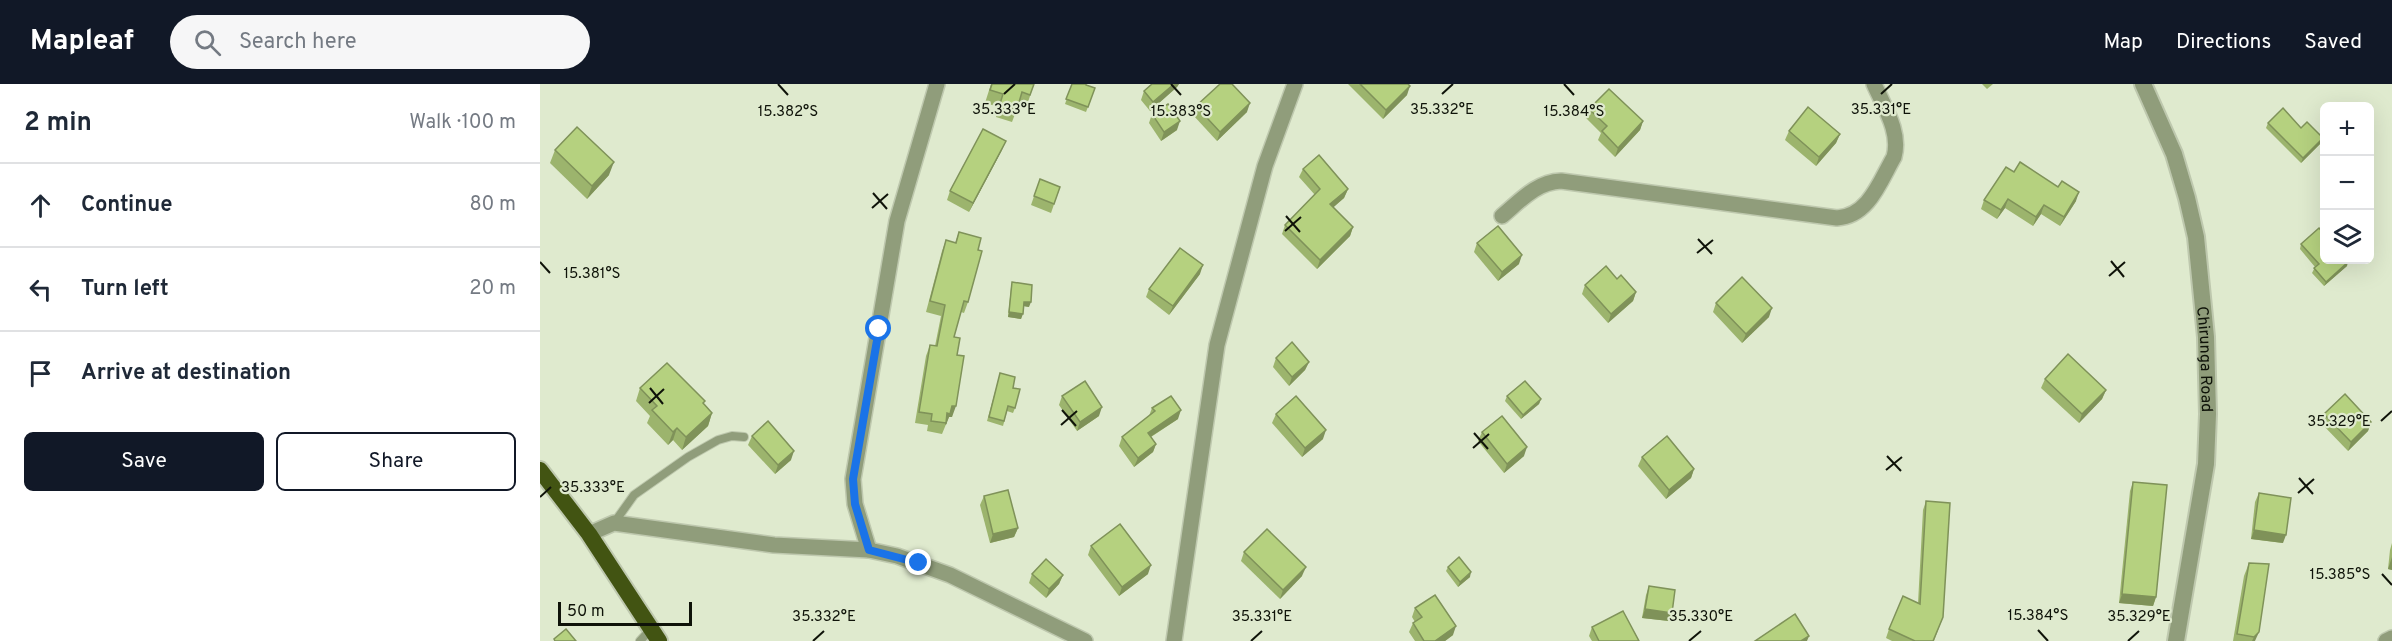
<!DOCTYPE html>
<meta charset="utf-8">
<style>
body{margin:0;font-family:Overpass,sans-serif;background:#f6f6f7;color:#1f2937}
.controls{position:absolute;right:18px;top:18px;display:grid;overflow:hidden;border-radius:9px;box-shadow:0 6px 24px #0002}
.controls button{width:54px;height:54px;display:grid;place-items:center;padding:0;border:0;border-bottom:2px solid #e0e1e3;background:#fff;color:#1f2937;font:30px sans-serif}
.scale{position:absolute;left:18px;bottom:15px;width:134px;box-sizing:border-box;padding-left:6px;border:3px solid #0f1309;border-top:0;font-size:16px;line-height:21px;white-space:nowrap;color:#0f1309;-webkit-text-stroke:4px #dfeace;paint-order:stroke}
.stop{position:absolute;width:18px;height:18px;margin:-14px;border:4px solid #1a73e8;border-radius:50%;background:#fff}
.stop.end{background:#1a73e8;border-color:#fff;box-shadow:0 2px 6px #0008}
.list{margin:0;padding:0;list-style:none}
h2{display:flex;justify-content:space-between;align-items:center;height:78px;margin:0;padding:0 24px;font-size:26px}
h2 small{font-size:20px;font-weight:400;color:#747a83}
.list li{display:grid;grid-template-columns:39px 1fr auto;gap:18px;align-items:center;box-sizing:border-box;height:84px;padding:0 24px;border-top:2px solid #e0e1e3}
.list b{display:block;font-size:22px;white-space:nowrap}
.list em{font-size:20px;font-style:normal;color:#747a83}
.actions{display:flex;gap:12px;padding:18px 24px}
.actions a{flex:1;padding:14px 0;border:2px solid #111827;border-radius:9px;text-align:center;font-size:21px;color:#111827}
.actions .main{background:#111827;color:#fff}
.icon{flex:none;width:33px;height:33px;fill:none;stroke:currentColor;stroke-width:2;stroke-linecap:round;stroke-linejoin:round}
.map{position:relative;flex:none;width:1852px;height:557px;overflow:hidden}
header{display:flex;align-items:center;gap:36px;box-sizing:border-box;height:84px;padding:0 30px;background:#111827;color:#fff}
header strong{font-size:28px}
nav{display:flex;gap:33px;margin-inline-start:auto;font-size:21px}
.search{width:420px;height:54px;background:#f6f6f7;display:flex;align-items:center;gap:15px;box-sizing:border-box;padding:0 21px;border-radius:33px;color:#747a83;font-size:22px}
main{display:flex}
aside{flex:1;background:#fff}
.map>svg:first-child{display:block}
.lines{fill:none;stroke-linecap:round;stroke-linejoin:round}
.service-casing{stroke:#bec8ae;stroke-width:10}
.minor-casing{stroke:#bec8ae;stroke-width:18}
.tertiary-casing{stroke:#bec8ae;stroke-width:20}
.trunk-casing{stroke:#bec8ae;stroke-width:20}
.service{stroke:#909d7b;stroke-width:8}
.minor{stroke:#909d7b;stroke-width:15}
.tertiary{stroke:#909d7b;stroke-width:16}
.trunk{stroke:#425412;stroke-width:16}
.wall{fill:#9cb46d}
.shaded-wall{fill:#7f9259}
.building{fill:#b5d17f;stroke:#7f9259;stroke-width:1.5}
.route{stroke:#1a73e8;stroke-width:8}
.ticks{fill:none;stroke:#0f1309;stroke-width:2}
.labels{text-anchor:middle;stroke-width:4.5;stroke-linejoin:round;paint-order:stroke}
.street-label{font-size:16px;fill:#0f1309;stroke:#dfeace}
.ticks-label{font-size:15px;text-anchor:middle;fill:#0f1309;stroke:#dfeace;stroke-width:4.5;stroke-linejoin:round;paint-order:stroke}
</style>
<header>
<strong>Mapleaf</strong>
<div class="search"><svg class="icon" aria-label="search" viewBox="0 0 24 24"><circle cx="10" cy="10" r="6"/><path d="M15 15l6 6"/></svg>Search here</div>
<nav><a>Map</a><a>Directions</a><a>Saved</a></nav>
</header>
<main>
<aside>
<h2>2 min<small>Walk · 100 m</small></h2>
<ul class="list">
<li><svg class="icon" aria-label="ahead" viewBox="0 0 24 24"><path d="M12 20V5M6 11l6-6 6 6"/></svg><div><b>Continue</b></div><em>80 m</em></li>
<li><svg class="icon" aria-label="left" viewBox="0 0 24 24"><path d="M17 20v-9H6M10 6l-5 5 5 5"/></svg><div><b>Turn left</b></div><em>20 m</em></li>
<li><svg class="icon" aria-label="arrive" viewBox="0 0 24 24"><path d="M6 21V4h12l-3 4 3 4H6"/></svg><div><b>Arrive at destination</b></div></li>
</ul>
<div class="actions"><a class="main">Save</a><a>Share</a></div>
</aside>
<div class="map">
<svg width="1852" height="557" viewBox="0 0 1852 557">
<rect width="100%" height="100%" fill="#dfeace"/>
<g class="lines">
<defs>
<g id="service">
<path d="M74 439 94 411 148 373 178 356 192 352 204 353"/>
<path d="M100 557 111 545"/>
</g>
<g id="minor">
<path d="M962 132C980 117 996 98 1021 97L1297 134C1329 132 1340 97 1354 73 1361 48 1344 23 1334 0"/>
<path d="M49 450 74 439 234 461 329 466 357 472 410 491 545 557"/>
<path d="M329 466 315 420 313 395 357 137 397 0"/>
<path d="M634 557 677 261 725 82 755 0"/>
<path d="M1846 557 1852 554"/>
</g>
<g id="tertiary">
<path id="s1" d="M1603 0 1634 70 1647 114 1656 153 1666 253 1668 330 1666 380 1636 557"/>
</g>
<path id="trunk" d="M0 386 49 450 119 557"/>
</defs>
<use href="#service" class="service-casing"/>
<use href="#minor" class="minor-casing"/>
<use href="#tertiary" class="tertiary-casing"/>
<use href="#trunk" class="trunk-casing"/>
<use href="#service" class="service"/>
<use href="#minor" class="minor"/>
<use href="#tertiary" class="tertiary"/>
<use href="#trunk" class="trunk"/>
</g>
<g class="wall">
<path d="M451 0H494L486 24 478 22 472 38 456 33 459 23 445 19Z"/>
<path d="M532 0 546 1 555 4 546 28 525 20Z"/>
<path d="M612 0H639L637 3 610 27 601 16 604 7Z"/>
<path d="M808 0H868L867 11 843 35Z"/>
<path d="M1442 0H1453L1447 5Z"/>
<path d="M656 22 707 28 677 57 653 31Z"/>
<path d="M1049 25 1103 37 1100 46 1075 73 1058 56 1061 49 1046 34Z"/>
<path d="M612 30 637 46 621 57 609 39Z"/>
<path d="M1728 39 1761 44 1783 54 1781 59 1761 79 1726 44Z"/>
<path d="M1249 47 1300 50 1296 59 1276 82 1245 56Z"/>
<path d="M15 66 69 91 47 115 10 79Z"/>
<path d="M462 66 429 128 407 116 410 107Z"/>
<path d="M763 85 808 105 804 114 793 123 813 143 810 152 777 185 742 150 745 141 775 111 759 93Z"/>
<path d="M1474 88 1536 117 1520 142 1501 130 1493 142 1465 124 1457 135 1441 125 1444 116Z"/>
<path d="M500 95 520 103 511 129 491 121Z"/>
<path d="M419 148 438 166 428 218 424 229 421 228 414 253 417 271 412 333H409L402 350 387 347 388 341 375 339 386 272 390 261 395 262 401 232 386 228 402 167 406 156 415 159Z"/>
<path d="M937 159 979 180 958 197 934 168Z"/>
<path d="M1761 160 1807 182 1784 202 1772 189 1775 183 1760 165Z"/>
<path d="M660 190 629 231 606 213 609 205Z"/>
<path d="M1077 195 1096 208 1093 217 1068 239 1042 210 1045 201Z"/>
<path d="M472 198 489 223 484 222 481 235 468 233 471 203Z"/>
<path d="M1176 219 1229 233 1202 259 1173 228Z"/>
<path d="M736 274 769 278 765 286 749 302 733 283Z"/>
<path d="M459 293 473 304 475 324 473 329 467 327 463 342 447 337Z"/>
<path d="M1505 295 1566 306 1562 315 1539 339 1501 304Z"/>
<path d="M100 304 164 320 172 329 168 342 142 366 133 356 128 361 107 339 110 332 96 317Z"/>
<path d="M522 312 559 332 537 347 519 321Z"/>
<path d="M967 312 1001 315 999 320 981 335 965 317Z"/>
<path d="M612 324 638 335 611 353 616 360 613 368 594 383 579 362 582 353 609 332Z"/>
<path d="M736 330 783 355 762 373 732 339Z"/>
<path d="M1784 330 1831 338 1828 347 1808 367 1781 339Z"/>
<path d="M942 348 984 372 964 389 938 357Z"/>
<path d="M212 352 251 376 235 390 208 361Z"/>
<path d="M1102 373 1154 385 1151 394 1126 415 1098 382Z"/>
<path d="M1593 398 1616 513 1613 522 1579 519 1590 407Z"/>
<path d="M1719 409 1743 459 1711 455 1715 418Z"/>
<path d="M444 412 478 444 474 453 450 459 440 421Z"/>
<path d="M1386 417 1403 533 1394 557H1352L1346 554 1349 545 1378 519 1383 426Z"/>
<path d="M1852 459V486L1848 485 1850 466Z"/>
<path d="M551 462 608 490 579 512 548 471Z"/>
<path d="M704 468 762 492 740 515 701 477Z"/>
<path d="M1709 479 1715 557H1693L1704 492Z"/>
<path d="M908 483 930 493 918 503 906 487Z"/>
<path d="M492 490 523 491 519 500 506 514 489 499Z"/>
<path d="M1109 502 1132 529 1129 537 1102 534 1106 511Z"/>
<path d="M875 524 913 551 905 557H875L869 548 873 539 875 538 872 533Z"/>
<path d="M1052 543 1099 557H1052L1049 552Z"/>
</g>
<g class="shaded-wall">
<path d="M634 0H639L637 3 610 27 613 18Z"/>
<path d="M870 2 867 11 843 35 846 26Z"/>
<path d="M710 19 707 28 677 57 680 48Z"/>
<path d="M640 37 637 46 621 57 624 48Z"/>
<path d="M1103 37 1100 46 1075 73 1078 64Z"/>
<path d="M1300 50 1296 59 1276 82 1279 73Z"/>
<path d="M1783 54 1781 59 1761 79 1763 74Z"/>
<path d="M466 57 462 66 429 128 433 119Z"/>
<path d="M74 78 69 91 47 115 52 102Z"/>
<path d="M808 105 804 114 787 129 790 120Z"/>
<path d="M1539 108 1536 117 1520 142 1524 133Z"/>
<path d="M1468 115 1465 124 1457 135 1461 126Z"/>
<path d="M1504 121 1501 130 1493 142 1496 133Z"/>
<path d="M813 143 810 152 777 185 780 176Z"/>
<path d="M982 171 979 180 958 197 962 188Z"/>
<path d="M1808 178 1807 182 1784 202 1786 198Z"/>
<path d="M663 181 660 190 629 231 633 222Z"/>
<path d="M1096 208 1093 217 1068 239 1071 230Z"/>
<path d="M484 218H491L489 223 483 222Z"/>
<path d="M1232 224 1229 233 1202 259 1206 250Z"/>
<path d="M469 228 483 230 481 235 468 233Z"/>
<path d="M769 278 765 286 749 302 752 293Z"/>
<path d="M1566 306 1562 315 1539 339 1542 330Z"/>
<path d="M1001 315 999 320 981 335 983 331Z"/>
<path d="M412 322H416L412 333H409L406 341 405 340 407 329Z"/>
<path d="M562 323 559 332 537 347 540 338Z"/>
<path d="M641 326 638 335 604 357 608 349Z"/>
<path d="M172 329 168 342 142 366 146 353Z"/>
<path d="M1831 338 1828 347 1808 367 1811 358Z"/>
<path d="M137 344 133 356 128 361 133 348Z"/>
<path d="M786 346 783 355 762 373 765 364Z"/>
<path d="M616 360 613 368 594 383 598 374Z"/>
<path d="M987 363 984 372 964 389 967 380Z"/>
<path d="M254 367 251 376 235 390 238 381Z"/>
<path d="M1154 385 1151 394 1126 415 1129 406Z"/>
<path d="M478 444 474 453 450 459 453 450Z"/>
<path d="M1714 446 1746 451 1743 459 1711 455Z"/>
<path d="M1852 473V486L1848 485Z"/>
<path d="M611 481 608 490 579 512 582 503Z"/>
<path d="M766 483 762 492 740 515 743 506Z"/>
<path d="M931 488 930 493 918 503 920 498Z"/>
<path d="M523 491 519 500 506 514 509 505Z"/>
<path d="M1582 510 1616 513 1613 522 1579 519Z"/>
<path d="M1105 525 1132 529 1129 537 1102 534Z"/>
<path d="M916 542 913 551 905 557H895Z"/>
<path d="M1719 548 1715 557H1712L1714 553Z"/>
<path d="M1269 552 1267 557H1261Z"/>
</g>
<g class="building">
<path d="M452 0H494L490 11 482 8 477 25 460 20 463 10 450 6Z"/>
<path d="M532 0H546V1L555 4 548 23 526 15Z"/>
<path d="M612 0H634L613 18 604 7Z"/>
<path d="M680 0H692L710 19 680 48 656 22Z"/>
<path d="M820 0H868L870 2 846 26Z"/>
<path d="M1069 5 1103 37 1078 64 1062 47 1067 42 1049 25Z"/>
<path d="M628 20 640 37 624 48 612 30Z"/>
<path d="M1268 23 1300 50 1279 73 1249 47Z"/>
<path d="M1743 24 1761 44 1767 38 1783 54 1763 74 1728 39Z"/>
<path d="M37 43 74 78 52 102 15 66Z"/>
<path d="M443 45 466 57 433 119 410 107Z"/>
<path d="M779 71 808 105 790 120 813 143 780 176 745 141 780 105 763 85Z"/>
<path d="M1480 78 1518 103 1522 97 1539 108 1524 133 1504 121 1496 133 1468 115 1461 126 1444 116 1466 83 1474 88Z"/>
<path d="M500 95 520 103 514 120 494 112Z"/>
<path d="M958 142 982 171 962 188 937 159Z"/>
<path d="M1779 144 1785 151V176H1806L1808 178 1786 198 1774 184 1779 180 1761 160Z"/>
<path d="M419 148 441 154 438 166 442 167 428 218 424 217 414 253 420 254 417 271 424 272 416 322H412L410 330 407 329 406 339 391 337 392 330 379 328 390 261 397 262 405 221 390 217 406 156 416 159Z"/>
<path d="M640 164 663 181 633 222 609 205Z"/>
<path d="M1066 182 1077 195 1081 191 1096 208 1071 230 1045 201Z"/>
<path d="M1202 193 1232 224 1206 250 1176 219Z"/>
<path d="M472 198 492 201 491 218H484L483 230 469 228Z"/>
<path d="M752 258 769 278 752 293 736 274Z"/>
<path d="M1528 270 1566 306 1542 330 1505 295Z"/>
<path d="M127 279 165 317 163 319 172 329 146 353 137 344 133 348 112 326 117 322 100 304Z"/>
<path d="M460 289 475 293 473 304 480 305 475 324 468 322 464 337 449 333Z"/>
<path d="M545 297 562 323 540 338 522 312Z"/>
<path d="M985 297 1001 315 983 331 967 312Z"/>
<path d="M1805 310 1831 338 1811 358 1784 330Z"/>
<path d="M631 312 641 326 608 349 616 360 598 374 582 353 615 327 612 324Z"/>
<path d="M756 312 786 346 765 364 736 330Z"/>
<path d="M962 332 987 363 967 380 942 348Z"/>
<path d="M228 337 254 367 238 381 212 352Z"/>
<path d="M1127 352 1154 385 1129 406 1102 373Z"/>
<path d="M1593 398 1627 401 1616 513 1582 510Z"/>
<path d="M468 406 478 444 453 450 444 412Z"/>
<path d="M1719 409 1751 414 1746 451 1714 446Z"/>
<path d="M1386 417 1410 419 1403 533 1393 557H1375L1349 545 1363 512 1380 520Z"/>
<path d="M580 440 611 481 582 503 551 462Z"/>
<path d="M727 445 766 483 743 506 704 468Z"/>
<path d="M919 473 931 488 920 498 908 483Z"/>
<path d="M506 475 523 491 509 505 492 490Z"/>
<path d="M1709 479 1729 480 1719 548 1714 553 1697 550Z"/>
<path d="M1109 502 1135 506 1132 529 1105 525Z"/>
<path d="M895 511 916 542 895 557H884L873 539 882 533 875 524Z"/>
<path d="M1083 527 1099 557H1059L1052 543Z"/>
<path d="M1255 530 1269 552 1261 557H1215Z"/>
<path d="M26 545 36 557H15L14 555Z"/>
</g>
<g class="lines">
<path class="route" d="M339 245 313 395 315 420 329 466 379 479"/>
</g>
<path class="ticks" d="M238 0 248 11M631 0 641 11M1024 0 1034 11M464 10 475 0M902 10 913 0M1341 10 1352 0M333 109 347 125M332 124 348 110M746 132 760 148M745 147 761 133M1158 155 1172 170M1157 169 1173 156M1571 177 1584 193M0 178 10 189M1569 192 1585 178M110 304 123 320M109 319 124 305M522 326 536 342M1841 337 1852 327M521 341 537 327M934 349 948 365M933 364 949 350M1347 372 1361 387M1346 386 1362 373M1759 394 1773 410M1758 409 1774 395M0 413 11 403M1842 490 1852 501M1498 546 1508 557M273 557 284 547M711 557 722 547M1149 557 1161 547M1588 557 1599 547"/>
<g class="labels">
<g class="street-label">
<text dy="6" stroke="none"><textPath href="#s1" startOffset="285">Chirunga Road</textPath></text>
</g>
</g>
<g class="ticks-label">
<text x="464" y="30">35.333°E</text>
<text x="902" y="30">35.332°E</text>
<text x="1341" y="30">35.331°E</text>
<text x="248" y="32">15.382°S</text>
<text x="641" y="32">15.383°S</text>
<text x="1034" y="32">15.384°S</text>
<text x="52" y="194">15.381°S</text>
<text x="1799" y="342">35.329°E</text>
<text x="53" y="408">35.333°E</text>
<text x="1800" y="495">15.385°S</text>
<text x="1498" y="536">15.384°S</text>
<text x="284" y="537">35.332°E</text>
<text x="722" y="537">35.331°E</text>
<text x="1161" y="537">35.330°E</text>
<text x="1599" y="537">35.329°E</text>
</g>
</svg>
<div class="controls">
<button>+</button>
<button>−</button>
<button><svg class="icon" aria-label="layers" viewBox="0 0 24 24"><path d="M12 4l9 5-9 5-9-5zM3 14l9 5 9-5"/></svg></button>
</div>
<div class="scale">50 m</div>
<div class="stop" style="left:339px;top:245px"></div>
<div class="stop end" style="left:379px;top:479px"></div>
</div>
</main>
